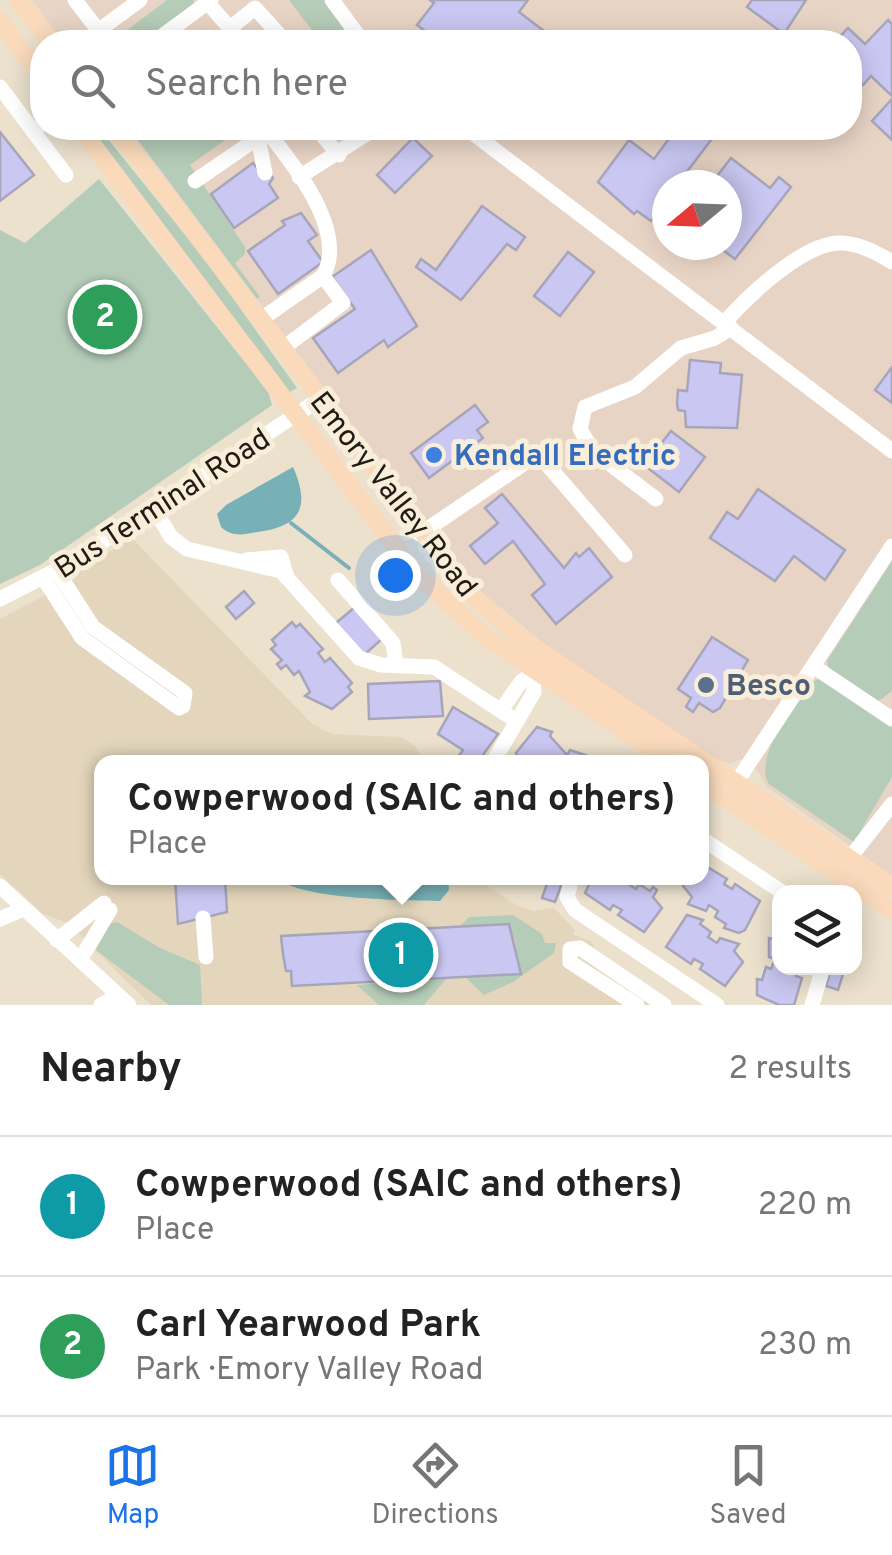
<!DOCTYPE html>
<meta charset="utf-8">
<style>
body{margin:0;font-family:Overpass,sans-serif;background:#f2f2f2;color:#222}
.controls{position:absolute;right:30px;bottom:30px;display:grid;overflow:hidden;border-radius:20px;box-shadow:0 5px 25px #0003}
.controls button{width:90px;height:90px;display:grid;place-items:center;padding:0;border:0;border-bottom:2px solid #e0e0e0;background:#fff;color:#222;font:50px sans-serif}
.compass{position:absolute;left:652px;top:170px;width:90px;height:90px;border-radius:50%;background:#fff;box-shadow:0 5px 25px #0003;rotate:251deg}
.you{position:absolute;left:395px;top:575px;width:35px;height:35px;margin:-25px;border:8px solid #fff;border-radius:50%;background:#1a73e8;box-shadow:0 0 0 15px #1a73e833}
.badge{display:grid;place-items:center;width:65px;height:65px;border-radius:50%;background:#1a73e8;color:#fff;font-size:32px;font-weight:700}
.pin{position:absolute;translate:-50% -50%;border:5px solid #fff;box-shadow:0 2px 10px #0006}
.popup{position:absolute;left:94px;top:755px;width:615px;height:130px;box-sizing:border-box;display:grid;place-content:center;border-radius:20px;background:#fff;filter:drop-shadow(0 2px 8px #0005);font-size:32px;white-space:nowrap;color:#767676}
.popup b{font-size:38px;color:#222}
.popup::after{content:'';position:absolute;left:50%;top:100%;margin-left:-20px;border:20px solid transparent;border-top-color:#fff}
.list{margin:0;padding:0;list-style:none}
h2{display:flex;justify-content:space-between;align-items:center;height:130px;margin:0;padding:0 40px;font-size:42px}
h2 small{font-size:32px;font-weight:400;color:#767676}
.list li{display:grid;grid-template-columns:65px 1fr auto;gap:30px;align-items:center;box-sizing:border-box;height:140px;padding:0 40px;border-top:2px solid #e0e0e0}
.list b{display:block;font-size:38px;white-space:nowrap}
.list p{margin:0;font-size:32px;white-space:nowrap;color:#767676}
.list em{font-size:32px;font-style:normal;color:#767676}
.icon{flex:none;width:55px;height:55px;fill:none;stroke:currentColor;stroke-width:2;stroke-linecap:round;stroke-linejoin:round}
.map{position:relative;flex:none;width:892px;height:1005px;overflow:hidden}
.search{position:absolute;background:#fff;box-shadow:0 5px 25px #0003;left:30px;right:30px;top:30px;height:110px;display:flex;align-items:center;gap:25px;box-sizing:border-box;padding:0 35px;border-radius:40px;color:#767676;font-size:38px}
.sheet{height:410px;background:#fff}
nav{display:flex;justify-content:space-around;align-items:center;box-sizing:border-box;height:140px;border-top:2px solid #e0e0e0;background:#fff;font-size:28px;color:#767676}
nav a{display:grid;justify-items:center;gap:5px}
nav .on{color:#1a73e8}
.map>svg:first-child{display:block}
.built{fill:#e3d6bc}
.industrial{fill:#e8d4c5;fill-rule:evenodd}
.green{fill:#b5ccb8}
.water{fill:#77b0b6}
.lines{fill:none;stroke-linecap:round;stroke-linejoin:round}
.stream{stroke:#77b0b6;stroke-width:4}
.building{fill:#cac7f2;stroke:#a6a5b9;stroke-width:2.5}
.minor{stroke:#fff;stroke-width:15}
.major{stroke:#fadabb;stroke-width:18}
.shop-dot{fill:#3f7fe0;stroke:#f8eeda;stroke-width:4}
.service-dot{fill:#5c6f8a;stroke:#f8eeda;stroke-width:4}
.labels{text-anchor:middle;stroke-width:10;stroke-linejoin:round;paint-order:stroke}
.shop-label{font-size:30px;font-weight:bold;fill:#366cbe;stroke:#f8eeda;text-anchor:start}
.street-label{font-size:30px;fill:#201c15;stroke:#f8eeda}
.service-label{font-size:30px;font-weight:bold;fill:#4e5e75;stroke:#f8eeda;text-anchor:start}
</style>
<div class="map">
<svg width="892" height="1005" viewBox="0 0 892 1005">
<rect width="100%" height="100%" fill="#ebe1cd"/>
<path class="built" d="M132 538 312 724 332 734 401 737 415 746 424 762H101V878H475L516 905 533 911 554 908 575 930 573 934 592 942 597 954 672 1005H151L68 923 43 914 0 874V619L74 580 82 568Z"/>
<path class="industrial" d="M32 0H892V876L767 787 759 773 740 759 731 764 718 760 546 645 480 591 421 521 127 128H850V42H63ZM667 185H727V245H667Z"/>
<g class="green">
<path d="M167 0H193L194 4 141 42H115L112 29 122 34Z"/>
<path d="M289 0H325L357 42H321Z"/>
<path d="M89 128H99L207 262 297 388 288 393Z"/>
<path d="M129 128H185L191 138 210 128H242L190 165 245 247V254L235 263 260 297 257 299Z"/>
<path d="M99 179 268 391 272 405 40 565 0 584V230L25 243Z"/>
<path d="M892 561V691L877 702 829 668 827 661Z"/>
<path d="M818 679 892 725V777L854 842 769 784C753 761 793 693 818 679Z"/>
<path d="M513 915 542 934 545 943H556L554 953 513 982 484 995 465 977 520 974 515 940H510L509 924 460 926 469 917Z"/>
<path d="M117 922 160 948 200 965 202 1005H169L96 950 110 924Z"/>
<path d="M447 978 424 1005H379L357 985Z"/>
</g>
<g class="water">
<path d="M293 467C311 508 300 526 258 532 244 534 233 538 221 527L217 514 226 505Z"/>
<path d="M277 878H448L449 890 440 901C405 900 301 900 277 878Z"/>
</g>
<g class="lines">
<path class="stream" d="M291 523 349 568"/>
</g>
<g class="building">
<path d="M430 0H528L519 12 548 34 541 42H427L429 34 417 25 434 3Z"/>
<path d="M752 0H806L784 34 747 7Z"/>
<path d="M888 20 892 24V96L871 76 863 85 850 73V42H835L848 28 865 44Z"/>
<path d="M892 99V140L872 121Z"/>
<path d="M677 128H720L677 185H667V199L651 221 637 211 634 214 598 182 629 140 654 159Z"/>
<path d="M0 132 34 175 0 201Z"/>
<path d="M413 138 432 156 395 193 377 175Z"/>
<path d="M731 158 770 188 779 177 791 187 735 259 716 245H727V185H710Z"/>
<path d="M253 163 261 173 268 172 273 178 269 184 278 198 234 228 211 194Z"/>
<path d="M482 206 525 237 516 250 507 244 461 300 416 267 421 259 436 270Z"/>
<path d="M301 213 317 235 308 241 323 262 278 294 248 251 285 225 282 221Z"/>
<path d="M371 250 417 326 388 347 384 340 338 373 313 338 355 309 332 277Z"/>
<path d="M568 252 594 272 560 316 534 296Z"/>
<path d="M690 360 721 363 720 373 742 375 737 428 686 427 685 411 678 410 677 403 678 390 687 391Z"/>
<path d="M892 367V403L875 390Z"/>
<path d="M475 405 488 422 477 430 483 438 429 478 411 453Z"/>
<path d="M671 431 705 457 679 492 644 465Z"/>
<path d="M758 489 845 550 825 580 794 556 775 581 710 538 727 512 738 519Z"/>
<path d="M502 494 564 568 576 553 579 557 589 548 612 577 556 624 532 595 545 584 513 541 485 564 470 546 498 523 485 508Z"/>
<path d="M244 591 254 603 236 619 226 607Z"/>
<path d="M355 607 382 639 364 655 336 623Z"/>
<path d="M292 622 296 627 300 624 323 649 318 653 325 662 330 658 352 683 348 687 352 692 332 709 305 696 310 692 299 671 294 675 286 665 281 669 277 664 282 660 271 649 276 645 272 640Z"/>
<path d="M712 637 748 660 720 708 713 712 699 703 693 712 686 707 691 698 678 689Z"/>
<path d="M440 681 443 716 369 719 368 684Z"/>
<path d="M453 707 498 734 478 762 455 761 463 750 438 734Z"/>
<path d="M537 727 552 732 550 736 567 755 570 750 588 756 584 762H520L516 753Z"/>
<path d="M701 863 727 879 724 884 732 889 735 884 760 901 745 930 739 933 724 928 726 924 715 917 718 911 709 905 706 911 688 904 692 897 683 886 688 878H701Z"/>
<path d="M175 878H225L227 912 178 924Z"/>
<path d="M549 878H564L555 902 542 898Z"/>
<path d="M592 878H630L627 883 636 889 639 884 650 891 653 887 657 890 653 897 662 908 644 932 618 915 622 910 613 905 610 910 585 893Z"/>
<path d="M687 915 703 920 700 924 711 932 708 937 717 943 720 938 739 944 734 951 743 962 725 986 700 969 703 964 694 959 691 964 666 947Z"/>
<path d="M509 924 521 974 292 986 291 971H286L283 954 281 936Z"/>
<path d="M780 934V968H799L796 976 802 978 794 1005H779L757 995V979L762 980 766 967 771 969 775 959 769 957V938L778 940Z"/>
<path d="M831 968H845L838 990 826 986Z"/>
</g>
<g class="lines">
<g class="minor">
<path d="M75 0 107 42"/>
<path d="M332 0 363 42"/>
<path d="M208 3 242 42"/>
<path d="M230 28 255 8 286 42"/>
<path d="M98 31 140 0"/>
<path d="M154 42 211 0"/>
<path d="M0 87 33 131 42 124"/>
<path d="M245 128 258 138 265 173"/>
<path d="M265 128C292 164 349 230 323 276"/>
<path d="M316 128 339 155"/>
<path d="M466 128 892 451"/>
<path d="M33 131 66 175"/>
<path d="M299 177 376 128"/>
<path d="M195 181 268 131"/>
<path d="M260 320 323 276 343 303 282 349"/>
<path d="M724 323C748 296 803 243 840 243 859 243 877 253 892 262"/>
<path d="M656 499 593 451 580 429 585 407 635 387 681 348 715 338 731 328"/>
<path d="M154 509 171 537 187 549 281 571 359 658 381 665 434 667 515 720"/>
<path d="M420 534 538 454 625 555"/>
<path d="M247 560 281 557 287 578"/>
<path d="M44 579 82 638 179 708 183 706 185 693 93 627 57 571"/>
<path d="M338 580 393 643 396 665"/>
<path d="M0 599 70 563 320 399"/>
<path d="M813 666 892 719"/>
<path d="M501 710 521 682 538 670"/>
<path d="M493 762 534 692 533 677"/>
<path d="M736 783 892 546"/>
<path d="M701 838 782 892"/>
<path d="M849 859 892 804"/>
<path d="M572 878 567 897 575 910 717 1005"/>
<path d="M0 886 129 1005"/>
<path d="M203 918 206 957"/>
<path d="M0 919 23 909"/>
<path d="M57 940 104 903"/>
<path d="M80 960 110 910"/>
<path d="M101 1005 118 996"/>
<path d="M637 1005 570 962V949L580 948 664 1005"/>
<path d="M812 1005 823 968"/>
</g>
<g class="major">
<path d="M19 0 51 42"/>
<path d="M0 21 42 78"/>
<path d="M80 128 413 570 483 635 671 762"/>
<path d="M115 128 470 594 526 642 892 887"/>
<path d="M701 782 892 910"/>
</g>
</g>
<circle class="shop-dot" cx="434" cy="455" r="10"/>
<circle class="service-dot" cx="706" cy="685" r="10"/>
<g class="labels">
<g class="shop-label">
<text x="454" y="465">Kendall Electric</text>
</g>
<g class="street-label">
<text transform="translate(394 494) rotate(52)" y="10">Emory Valley Road</text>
<text transform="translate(162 503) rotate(-33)" y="10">Bus Terminal Road</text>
</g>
<g class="service-label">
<text x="726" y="695">Besco</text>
</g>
</g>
</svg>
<div class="controls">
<button><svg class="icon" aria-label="layers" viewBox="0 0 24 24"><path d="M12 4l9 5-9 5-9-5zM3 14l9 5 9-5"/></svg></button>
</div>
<svg class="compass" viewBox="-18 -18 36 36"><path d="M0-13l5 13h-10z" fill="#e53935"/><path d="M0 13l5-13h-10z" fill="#767676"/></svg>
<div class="you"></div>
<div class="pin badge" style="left:401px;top:955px;background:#0f9aa8">1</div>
<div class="popup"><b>Cowperwood (SAIC and others)</b>Place</div>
<div class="pin badge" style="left:105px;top:317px;background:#2e9e5b">2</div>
<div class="search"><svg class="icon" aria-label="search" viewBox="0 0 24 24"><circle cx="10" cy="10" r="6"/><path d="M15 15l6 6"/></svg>Search here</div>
</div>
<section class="sheet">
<h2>Nearby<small>2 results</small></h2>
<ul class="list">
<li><span class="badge" style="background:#0f9aa8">1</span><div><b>Cowperwood (SAIC and others)</b><p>Place</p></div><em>220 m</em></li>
<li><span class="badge" style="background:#2e9e5b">2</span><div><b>Carl Yearwood Park</b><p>Park · Emory Valley Road</p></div><em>230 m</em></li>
</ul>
</section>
<nav>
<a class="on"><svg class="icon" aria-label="map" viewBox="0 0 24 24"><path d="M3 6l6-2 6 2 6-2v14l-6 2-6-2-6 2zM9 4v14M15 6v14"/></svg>Map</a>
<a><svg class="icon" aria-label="directions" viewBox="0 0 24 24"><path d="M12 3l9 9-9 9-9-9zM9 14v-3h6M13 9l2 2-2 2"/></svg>Directions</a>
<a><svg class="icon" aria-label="saved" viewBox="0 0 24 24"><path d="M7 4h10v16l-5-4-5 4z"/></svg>Saved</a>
</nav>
